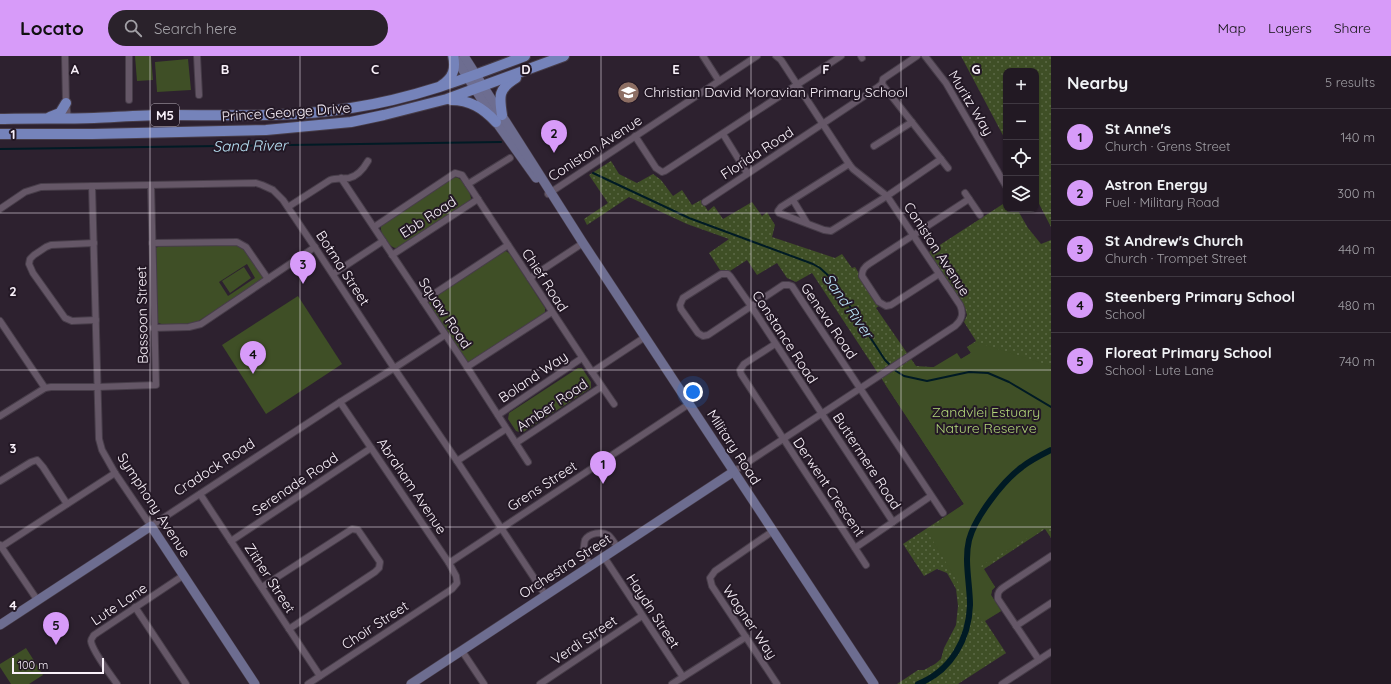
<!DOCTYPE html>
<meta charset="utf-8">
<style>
body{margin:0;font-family:Quicksand,sans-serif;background:#2a222b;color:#f1f3f6}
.controls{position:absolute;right:12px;top:12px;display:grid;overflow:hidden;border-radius:8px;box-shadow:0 1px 3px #0004}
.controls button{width:36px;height:36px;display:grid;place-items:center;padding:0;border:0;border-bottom:1px solid #3f3841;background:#221923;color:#f1f3f6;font:20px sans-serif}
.scale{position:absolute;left:12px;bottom:10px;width:92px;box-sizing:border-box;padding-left:4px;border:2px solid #f9f1fa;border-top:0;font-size:11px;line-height:14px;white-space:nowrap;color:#f9f1fa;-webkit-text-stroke:3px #231825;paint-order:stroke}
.you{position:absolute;left:693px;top:336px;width:14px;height:14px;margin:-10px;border:3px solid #fff;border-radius:50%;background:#1a73e8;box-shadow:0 0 0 6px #1a73e833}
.badge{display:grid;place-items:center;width:26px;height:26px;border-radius:50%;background:#d79bf9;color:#111;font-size:13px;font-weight:700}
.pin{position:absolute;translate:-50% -33px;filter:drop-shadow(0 1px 2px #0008)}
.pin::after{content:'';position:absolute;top:21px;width:14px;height:12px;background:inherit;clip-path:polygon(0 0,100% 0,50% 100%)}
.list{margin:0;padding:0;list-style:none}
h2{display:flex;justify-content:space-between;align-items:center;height:52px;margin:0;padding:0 16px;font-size:17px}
h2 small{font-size:13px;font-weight:400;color:#a2a0a6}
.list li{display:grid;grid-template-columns:26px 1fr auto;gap:12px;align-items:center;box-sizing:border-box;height:56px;padding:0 16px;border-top:1px solid #3f3841}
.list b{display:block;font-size:15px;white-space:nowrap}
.list p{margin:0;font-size:13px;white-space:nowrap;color:#a2a0a6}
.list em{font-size:13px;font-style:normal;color:#a2a0a6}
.icon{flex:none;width:22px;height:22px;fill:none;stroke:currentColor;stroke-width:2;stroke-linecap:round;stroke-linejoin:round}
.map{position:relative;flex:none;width:1051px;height:628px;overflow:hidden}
header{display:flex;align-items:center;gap:24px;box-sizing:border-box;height:56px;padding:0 20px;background:#d79bf9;color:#111}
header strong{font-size:19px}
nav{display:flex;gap:22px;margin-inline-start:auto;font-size:14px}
.search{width:280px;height:36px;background:#2a222b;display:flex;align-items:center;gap:10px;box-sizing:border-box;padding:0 14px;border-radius:22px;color:#a2a0a6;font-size:15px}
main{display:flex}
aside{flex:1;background:#221923}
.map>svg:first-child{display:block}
.grass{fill:url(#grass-dots)}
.park{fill:#3f4f26;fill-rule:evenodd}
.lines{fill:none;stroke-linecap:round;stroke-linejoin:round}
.stream{stroke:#001a24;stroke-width:2}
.canal{stroke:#001a24;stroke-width:6}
.street-casing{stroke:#473d49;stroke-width:8}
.secondary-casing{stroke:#473d49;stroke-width:10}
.primary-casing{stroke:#473d49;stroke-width:12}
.street{stroke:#655767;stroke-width:6}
.secondary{stroke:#6d6d90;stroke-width:9}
.primary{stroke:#7583ba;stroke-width:10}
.grid{fill:none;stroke:#f9f1fa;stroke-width:1;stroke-opacity:0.55}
.labels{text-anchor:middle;stroke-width:4;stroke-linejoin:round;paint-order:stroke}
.shield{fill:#231825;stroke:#b9b0ba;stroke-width:1}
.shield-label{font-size:13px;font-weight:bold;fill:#f9f1fa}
.poi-label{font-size:14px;fill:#f9f1fa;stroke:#231825;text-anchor:start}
.street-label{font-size:14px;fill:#f9f1fa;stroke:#231825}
.park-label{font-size:14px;fill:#b2d679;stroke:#231825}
.water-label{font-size:15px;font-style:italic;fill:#b8e2f5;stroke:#231825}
.grid-label{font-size:13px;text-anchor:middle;font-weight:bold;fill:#f9f1fa;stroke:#231825;stroke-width:4;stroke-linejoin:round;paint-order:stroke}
</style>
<header>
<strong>Locato</strong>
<div class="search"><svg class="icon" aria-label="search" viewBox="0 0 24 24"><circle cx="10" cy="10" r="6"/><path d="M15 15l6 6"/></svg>Search here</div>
<nav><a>Map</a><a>Layers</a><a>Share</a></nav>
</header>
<main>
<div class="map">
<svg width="1051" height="628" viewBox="0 0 1051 628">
<defs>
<pattern id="grass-dots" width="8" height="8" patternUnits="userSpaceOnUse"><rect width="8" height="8" fill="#3f4f26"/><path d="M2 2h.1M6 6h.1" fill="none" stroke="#5c6946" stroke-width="1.8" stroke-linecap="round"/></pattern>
</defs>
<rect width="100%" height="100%" fill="#2d212f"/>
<g class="grass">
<path d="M961 0H1051V171L1036 142V15H1006V85Z"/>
<path d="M611 105 619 118 637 127 653 118 661 124 673 140 682 134 692 149 701 144 708 155 714 150 723 163 752 146 762 160 767 156 775 169 772 181 835 202 842 198 852 212 855 211 879 250 876 252 916 310 931 311H937L961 303 971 297 967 291 976 285 964 266 967 259 965 252 929 196 1003 148 1006 154 1017 153 1028 172 1041 188 1051 184V482L1045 473 984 513 995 531 992 534 991 539 1001 555 985 565 1006 597 958 628H897L918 614H924L935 608 941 603 944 592 956 569 958 550 956 533 947 517 937 513 924 520 903 488 964 448 812 217 796 226 787 222 777 207 757 219 747 204 730 215 720 214 709 197 729 183 687 168 629 141 587 169 584 163 608 147 589 119Z"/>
</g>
<g class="park">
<path d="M135 0H151L153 24 137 25Z"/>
<path d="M188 3 191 34 157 36 155 6Z"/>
<path d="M453 121C462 120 470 134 471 143L467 147 398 192C390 194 377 175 382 168Z"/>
<path d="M234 188 243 192 262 220 263 222 261 225 197 266C189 269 164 271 157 266L156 192 159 190ZM247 208 255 222 228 240 219 226Z"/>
<path d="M506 195 510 198 545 252V256L543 259 472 305 468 306 465 305 429 251V246L431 243 502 196Z"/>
<path d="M244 211 251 222 230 237 222 225Z"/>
<path d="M298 240 342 308 266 358 222 289Z"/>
<path d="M976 286 1051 310V468L981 510 995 531 992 534 991 539 1001 555 982 566 927 475 964 448 885 328 888 326 886 322 910 307 916 311 932 312 957 297 961 303 971 297 967 291Z"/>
<path d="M578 312H582L591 326V332L522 377 516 375 508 363 509 357Z"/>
<path d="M26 592 43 619 29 628H11L0 611V608Z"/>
</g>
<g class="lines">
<g class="stream">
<path d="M0 93 501 86"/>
<path d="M593 117 689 162 813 208 820 212 832 223 885 304 896 315 904 320 927 325 969 316 988 317 1009 326 1051 351"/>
</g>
<path class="canal" d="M918 628C951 615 969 583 970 549 970 528 964 505 969 484 975 461 1003 425 1022 411 1031 404 1041 399 1051 394"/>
<defs>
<g id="street">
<path d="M65 0 66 47 68 62"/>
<path d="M129 0V44"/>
<path d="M197 0 199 39"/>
<path d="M703 0 719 25"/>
<path d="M861 0 862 2"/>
<path d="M925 0 946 27 1006 130"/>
<path d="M882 28 948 112"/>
<path d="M723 78 747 117"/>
<path d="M635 80 656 112 662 116 665 115 841 0"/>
<path d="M874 90 912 66"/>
<path d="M849 108 781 151 778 155 779 157 824 174 831 175 887 140 941 103"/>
<path d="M341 122 467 311 528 406"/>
<path d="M468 128 510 102"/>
<path d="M92 130 99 383 102 394 115 417 151 470 340 346 399 309 445 279"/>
<path d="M965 137 980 159"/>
<path d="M548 138 757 0"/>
<path d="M793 144 807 167"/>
<path d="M705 146 878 31 882 28 883 23 917 0"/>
<path d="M288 151 330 124C336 122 342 123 349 122 358 120 364 112 368 105"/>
<path d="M0 153 25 136 41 131 256 127 262 129 273 134 283 144 318 196 394 312 457 405 546 540"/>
<path d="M374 171 455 117 462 119 592 316 614 348"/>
<path d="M94 187 51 189 46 191 34 199 30 203 29 208 33 217 65 262 72 265 96 264"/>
<path d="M152 187 237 186 246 191 268 223"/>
<path d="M392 199 478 143"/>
<path d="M333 218 383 185"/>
<path d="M939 218 891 249 886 250 879 246 862 220C862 214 864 211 869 208L969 143"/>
<path d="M530 222 583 187"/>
<path d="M423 245 508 189"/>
<path d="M0 265 45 332"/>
<path d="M153 272 189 271 201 268 315 191"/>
<path d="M775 288 744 308 740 314 741 318 866 509"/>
<path d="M467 311 552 256"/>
<path d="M592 316 645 281"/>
<path d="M498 359 582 302"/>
<path d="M0 360 45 332 51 331H97L156 329 151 129"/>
<path d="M516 387 601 331"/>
<path d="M457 405 506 373"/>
<path d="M733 416 955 270C962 264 964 258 960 249L887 140 853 113 849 108 781 4 776 0"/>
<path d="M0 425 31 406 37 404 43 411 67 448"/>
<path d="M200 438 320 620"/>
<path d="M893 466 751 250 730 220 728 218H721L683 242 680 249 681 253 698 277 703 280 708 279 783 229H789L792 230 943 457"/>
<path d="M773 475 715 515 710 522 712 530 777 628"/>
<path d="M231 485 371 392"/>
<path d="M0 489 38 545"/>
<path d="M1 491 115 417"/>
<path d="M855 492 931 440"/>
<path d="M604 501 683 621"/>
<path d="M449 507 689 348"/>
<path d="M591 510 583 497C584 493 584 487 585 484 589 477 602 475 608 479 612 482 615 488 618 492"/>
<path d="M262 531 352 473 358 474 380 506 379 512 375 516 289 573"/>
<path d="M135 551 186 628"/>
<path d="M1016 570 1051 547"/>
<path d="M462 595 484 628"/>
<path d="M1039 604 998 543C997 537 999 534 1004 531L1051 500"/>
<path d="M117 628C111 619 92 595 91 585 91 583 92 582 94 579L184 519"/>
<path d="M308 628 452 533 457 527 456 520 449 507 340 346"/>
<path d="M540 628 642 560"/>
<path d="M672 628 746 581"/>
<path d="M1002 628 1051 596"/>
</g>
<g id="secondary">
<path d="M454 0 496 66 536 122"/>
<path d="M464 0 583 187 874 628"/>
<path d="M0 569 151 470 255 628"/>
<path d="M411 628 733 416"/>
</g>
<g id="primary">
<path d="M442 29C453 22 456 13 453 0"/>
<path d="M451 44C470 44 483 52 496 66"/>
<path d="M502 59C499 40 498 33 516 22"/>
<path d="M50 61 60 57 66 47"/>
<path d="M0 63C31 62 63 63 94 62 118 61 142 59 167 59 228 59 290 62 351 52 412 43 468 22 525 0"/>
<path d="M0 78H93L266 74 351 66 384 59 447 43 564 0"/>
</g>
</defs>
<use href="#street" class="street-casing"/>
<use href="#secondary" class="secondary-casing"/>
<use href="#primary" class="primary-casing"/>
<use href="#street" class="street"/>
<use href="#secondary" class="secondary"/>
<use href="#primary" class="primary"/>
</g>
<path class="grid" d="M150 0V628M300 0V628M450 0V628M601 0V628M751 0V628M901 0V628M0 157H1051M0 314H1051M0 471H1051"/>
<defs>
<symbol id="school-disc" viewBox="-11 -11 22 22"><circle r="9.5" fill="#8d6e63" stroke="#231825"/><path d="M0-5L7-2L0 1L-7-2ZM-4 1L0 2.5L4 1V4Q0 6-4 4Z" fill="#fff"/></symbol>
</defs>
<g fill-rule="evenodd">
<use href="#school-disc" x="616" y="24" width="25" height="25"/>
</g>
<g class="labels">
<rect class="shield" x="151" y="48" width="28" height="22" rx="3"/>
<g class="shield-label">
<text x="165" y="64">M5</text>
</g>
<g class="poi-label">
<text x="644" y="41">Christian David Moravian Primary School</text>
</g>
<g class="street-label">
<text transform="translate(971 47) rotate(59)" y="5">Muritz Way</text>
<text transform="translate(286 56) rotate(-4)" y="5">Prince George Drive</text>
<text transform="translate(595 92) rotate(-33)" y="5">Coniston Avenue</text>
<text transform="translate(757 97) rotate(-33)" y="5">Florida Road</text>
<text transform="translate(428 161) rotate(-33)" y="5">Ebb Road</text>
<text transform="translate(937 193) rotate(57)" y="5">Coniston Avenue</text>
<text transform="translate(343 212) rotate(57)" y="5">Botma Street</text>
<text transform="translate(545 224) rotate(57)" y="5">Chief Road</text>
<text transform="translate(445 257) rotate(56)" y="5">Squaw Road</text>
<text transform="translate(142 259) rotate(-91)" y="5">Bassoon Street</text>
<text transform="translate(829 265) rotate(56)" y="5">Geneva Road</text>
<text transform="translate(785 281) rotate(57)" y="5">Constance Road</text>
<text transform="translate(533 321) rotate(-34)" y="5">Boland Way</text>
<text transform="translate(552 349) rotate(-34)" y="5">Amber Road</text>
<text transform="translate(734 391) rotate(57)" y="5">Military Road</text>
<text transform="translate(867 405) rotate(57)" y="5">Buttermere Road</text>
<text transform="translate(214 411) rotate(-33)" y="5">Cradock Road</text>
<text transform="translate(295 428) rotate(-34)" y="5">Serenade Road</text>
<text transform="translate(412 430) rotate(56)" y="5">Abraham Avenue</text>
<text transform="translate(542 430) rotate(-33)" y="5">Grens Street</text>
<text transform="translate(829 431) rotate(56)" y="5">Derwent Crescent</text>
<text transform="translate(154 449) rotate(57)" y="5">Symphony Avenue</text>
<text transform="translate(565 510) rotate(-33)" y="5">Orchestra Street</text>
<text transform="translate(270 522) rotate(57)" y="5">Zither Street</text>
<text transform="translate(119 548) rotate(-34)" y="5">Lute Lane</text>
<text transform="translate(653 555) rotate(57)" y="5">Haydn Street</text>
<text transform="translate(750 566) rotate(56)" y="5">Wagner Way</text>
<text transform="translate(375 569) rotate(-33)" y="5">Choir Street</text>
<text transform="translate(584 584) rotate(-34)" y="5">Verdi Street</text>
</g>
<g class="park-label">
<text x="986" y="361">Zandvlei Estuary<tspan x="986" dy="16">Nature Reserve</tspan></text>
</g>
<g class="water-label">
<text transform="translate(250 90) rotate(-1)" y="5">Sand River</text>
<text transform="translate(848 250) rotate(55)" y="5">Sand River</text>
</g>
</g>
<g class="grid-label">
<text x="75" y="18">A</text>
<text x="225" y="18">B</text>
<text x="375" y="18">C</text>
<text x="526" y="18">D</text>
<text x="676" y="18">E</text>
<text x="826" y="18">F</text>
<text x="976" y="18">G</text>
<text x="13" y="83">1</text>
<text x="13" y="240">2</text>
<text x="13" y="397">3</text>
<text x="13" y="554">4</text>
</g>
</svg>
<div class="controls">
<button>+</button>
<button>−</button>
<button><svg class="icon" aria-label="locate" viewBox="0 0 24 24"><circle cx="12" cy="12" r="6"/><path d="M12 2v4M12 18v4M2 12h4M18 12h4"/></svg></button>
<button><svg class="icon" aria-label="layers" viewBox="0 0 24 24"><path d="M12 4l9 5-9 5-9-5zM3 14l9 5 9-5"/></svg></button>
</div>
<div class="scale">100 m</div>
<div class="you"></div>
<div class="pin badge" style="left:603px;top:428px">1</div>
<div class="pin badge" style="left:554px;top:97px">2</div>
<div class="pin badge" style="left:303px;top:228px">3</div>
<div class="pin badge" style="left:253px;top:318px">4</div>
<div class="pin badge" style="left:56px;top:589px">5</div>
</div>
<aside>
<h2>Nearby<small>5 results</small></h2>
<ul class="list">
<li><span class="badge">1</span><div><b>St Anne's</b><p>Church · Grens Street</p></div><em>140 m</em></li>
<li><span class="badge">2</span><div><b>Astron Energy</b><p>Fuel · Military Road</p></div><em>300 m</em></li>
<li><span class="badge">3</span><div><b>St Andrew's Church</b><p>Church · Trompet Street</p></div><em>440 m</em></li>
<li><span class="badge">4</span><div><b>Steenberg Primary School</b><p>School</p></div><em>480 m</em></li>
<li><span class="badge">5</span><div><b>Floreat Primary School</b><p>School · Lute Lane</p></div><em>740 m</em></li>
</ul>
</aside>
</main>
